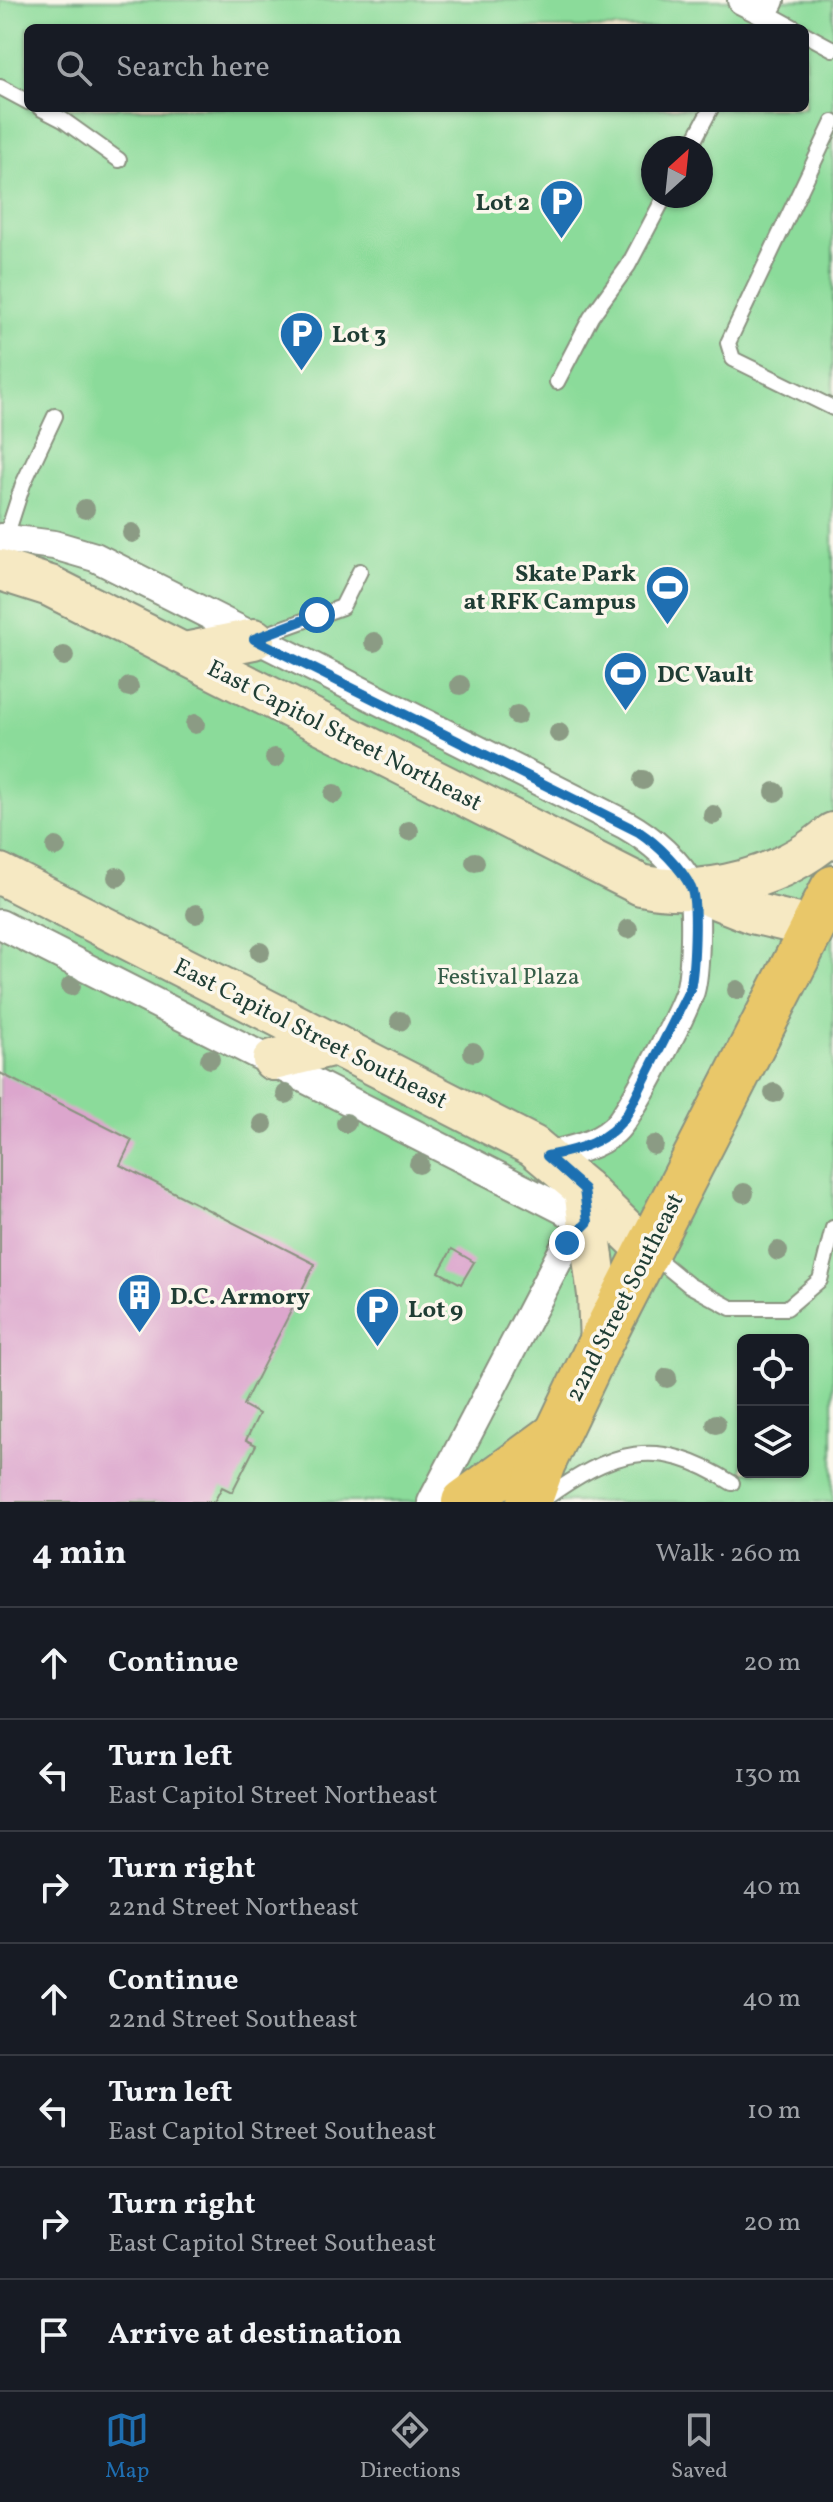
<!DOCTYPE html>
<meta charset="utf-8">
<style>
body{margin:0;font-family:Vollkorn,serif;background:#242831;color:#f1f3f6}
.controls{position:absolute;right:24px;bottom:24px;display:grid;overflow:hidden;border-radius:12px;box-shadow:0 2px 6px #0004}
.controls button{width:72px;height:72px;display:grid;place-items:center;padding:0;border:0;border-bottom:2px solid #363941;background:#171b24;color:#f1f3f6;font:40px sans-serif}
.compass{position:absolute;left:641px;top:136px;width:72px;height:72px;border-radius:50%;background:#171b24;box-shadow:0 2px 6px #0004;rotate:27deg}
.stop{position:absolute;width:24px;height:24px;margin:-18px;border:6px solid #1f6fb2;border-radius:50%;background:#fff}
.stop.end{background:#1f6fb2;border-color:#fff;box-shadow:0 2px 8px #0008}
.list{margin:0;padding:0;list-style:none}
h2{display:flex;justify-content:space-between;align-items:center;height:104px;margin:0;padding:0 32px;font-size:34px}
h2 small{font-size:26px;font-weight:400;color:#9ea1a6}
.list li{display:grid;grid-template-columns:52px 1fr auto;gap:24px;align-items:center;box-sizing:border-box;height:112px;padding:0 32px;border-top:2px solid #363941}
.list b{display:block;font-size:30px;white-space:nowrap}
.list p{margin:0;font-size:26px;white-space:nowrap;color:#9ea1a6}
.list em{font-size:26px;font-style:normal;color:#9ea1a6}
.icon{flex:none;width:44px;height:44px;fill:none;stroke:currentColor;stroke-width:2;stroke-linecap:round;stroke-linejoin:round}
.map{position:relative;flex:none;width:833px;height:1502px;overflow:hidden}
.search{position:absolute;background:#171b24;box-shadow:0 2px 6px #0004;left:24px;right:24px;top:24px;height:88px;display:flex;align-items:center;gap:20px;box-sizing:border-box;padding:0 28px;border-radius:12px;color:#9ea1a6;font-size:30px}
.sheet{height:888px;background:#171b24}
nav{display:flex;justify-content:space-around;align-items:center;box-sizing:border-box;height:112px;border-top:2px solid #363941;background:#171b24;font-size:22px;color:#9ea1a6}
nav a{display:grid;justify-items:center;gap:4px}
nav .on{color:#1f6fb2}
.map>svg:first-child{display:block}
.green{fill:#8bdb9a;stroke:#558c67;stroke-width:2;fill-rule:evenodd}
.building{fill:#dca6cd}
.lines{fill:none;stroke-linecap:round;stroke-linejoin:round}
.service-casing{stroke:#8a9280;stroke-width:18}
.minor-casing{stroke:#8a9280;stroke-width:32}
.secondary-casing{stroke:#8a9280;stroke-width:44}
.primary-casing{stroke:#8a9280;stroke-width:48}
.service{stroke:#fff;stroke-width:14}
.minor{stroke:#fff;stroke-width:28}
.secondary{stroke:#f6e9c3;stroke-width:40}
.primary{stroke:#e9c769;stroke-width:44}
.tree{fill:#8b9b84}
.route{stroke:#1f6fb2;stroke-width:10}
.labels{text-anchor:middle;stroke-width:7;stroke-linejoin:round;paint-order:stroke}
.poi-label{font-size:24px;font-weight:bold;fill:#1f3d34;stroke:#fbf7ec;text-anchor:start}
.street-label{font-size:24px;fill:#1f3d34;stroke:#fbf7ec}
.park-label{font-size:24px;fill:#355d48;stroke:#fbf7ec}
</style>
<div class="map">
<svg width="833" height="1502" viewBox="0 0 833 1502">
<rect width="100%" height="100%" fill="#fbf7ec"/>
<filter id="ink" filterUnits="userSpaceOnUse"><feTurbulence type="fractalNoise" baseFrequency=".0125" numOctaves="2"/><feDisplacementMap in="SourceGraphic" scale="16" xChannelSelector="R" yChannelSelector="G"/><feConvolveMatrix kernelMatrix="1 2 1 2 8 2 1 2 1" color-interpolation-filters="sRGB"/></filter>
<filter id="wash" filterUnits="userSpaceOnUse"><feTurbulence type="fractalNoise" baseFrequency=".006" numOctaves="4" result="noise"/><feDisplacementMap in="SourceGraphic" scale="32" xChannelSelector="R" yChannelSelector="G"/><feGaussianBlur stdDeviation="1.8" result="paint"/><feColorMatrix in="noise" values="0 0 0 0 0 0 0 0 0 0 0 0 0 0 0 0 0 1.4 0 .05"/><feComposite in="paint" operator="in"/></filter>
<g filter="url(#wash)">
<rect width="100%" height="100%" fill="#f4e6cd"/>
<path class="green" d="M0 0H833V1502H0ZM28 28H805V108H28ZM653 148H701V196H653ZM743 1340H803V1472H743Z"/>
<g id="blocks">
<g class="building">
<path d="M0 1073 132 1140 120 1165 315 1264 243 1405 259 1414 246 1440 256 1445 232 1492 222 1487 214 1502H0Z"/>
<path d="M452 1249 474 1262 461 1284 439 1272Z"/>
</g>
</g>
</g>
<g filter="url(#ink)">
<use href="#blocks" fill-opacity="0" stroke="#8a9280" stroke-width="2"/>
<g class="lines">
<defs>
<g id="service">
<path d="M764 11 795 28"/>
<path d="M805 34 833 49"/>
<path d="M0 87 28 102"/>
<path d="M40 108 63 120 119 160"/>
<path d="M833 122 728 343 733 359 833 408"/>
<path d="M690 148 711 108"/>
<path d="M557 382 591 317 628 266 665 196"/>
<path d="M6 537 23 484 55 416"/>
<path d="M256 638 342 607 360 571"/>
<path d="M650 1253 689 1285 731 1308H787L820 1280 833 1228"/>
<path d="M543 1500C612 1450 656 1435 732 1483"/>
</g>
<g id="minor">
<path d="M742 0 764 11 770 0"/>
<path d="M0 538 54 545 95 557 626 825C649 838 680 863 691 888 698 903 695 974 690 991 683 1013 630 1116 614 1130 596 1146 571 1151 547 1156"/>
<path d="M0 924 588 1222 567 1243 432 1502"/>
</g>
<g id="secondary">
<path d="M0 570 50 586 641 885C705 899 784 877 833 833"/>
<path d="M184 653 254 639"/>
<path d="M0 874 533 1146 584 1189 647 1250"/>
<path d="M692 889 752 913 811 927"/>
<path d="M273 1060 335 1045"/>
<path d="M584 1189 598 1295 600 1343"/>
</g>
<g id="primary">
<path d="M464 1502 554 1436"/>
<path d="M529 1502 543 1463 600 1343 833 888"/>
</g>
</defs>
<use href="#service" class="service-casing"/>
<use href="#minor" class="minor-casing"/>
<use href="#secondary" class="secondary-casing"/>
<use href="#primary" class="primary-casing"/>
<use href="#service" class="service"/>
<use href="#minor" class="minor"/>
<use href="#secondary" class="secondary"/>
<use href="#primary" class="primary"/>
</g>
<g class="tree">
<circle cx="85" cy="509" r="10"/>
<circle cx="132" cy="533" r="10"/>
<circle cx="374" cy="642" r="10"/>
<circle cx="64" cy="656" r="10"/>
<circle cx="460" cy="685" r="10"/>
<circle cx="129" cy="687" r="10"/>
<circle cx="517" cy="715" r="10"/>
<circle cx="195" cy="724" r="10"/>
<circle cx="559" cy="733" r="10"/>
<circle cx="275" cy="758" r="10"/>
<circle cx="643" cy="780" r="10"/>
<circle cx="775" cy="792" r="10"/>
<circle cx="334" cy="794" r="10"/>
<circle cx="713" cy="815" r="10"/>
<circle cx="409" cy="831" r="10"/>
<circle cx="56" cy="847" r="10"/>
<circle cx="475" cy="862" r="10"/>
<circle cx="117" cy="877" r="10"/>
<circle cx="196" cy="914" r="10"/>
<circle cx="628" cy="929" r="10"/>
<circle cx="260" cy="952" r="10"/>
<circle cx="71" cy="986" r="10"/>
<circle cx="737" cy="990" r="10"/>
<circle cx="400" cy="1021" r="10"/>
<circle cx="473" cy="1052" r="10"/>
<circle cx="210" cy="1059" r="10"/>
<circle cx="774" cy="1093" r="10"/>
<circle cx="286" cy="1094" r="10"/>
<circle cx="346" cy="1123" r="10"/>
<circle cx="263" cy="1124" r="10"/>
<circle cx="654" cy="1145" r="10"/>
<circle cx="419" cy="1164" r="10"/>
<circle cx="744" cy="1193" r="10"/>
<circle cx="778" cy="1251" r="10"/>
<circle cx="667" cy="1378" r="10"/>
<circle cx="716" cy="1424" r="10"/>
</g>
</g>
<g class="lines" filter="url(#ink)">
<path class="route" d="M317 615 254 639 639 832C657 844 682 868 691 888 698 902 694 972 690 989L627 1114C609 1142 578 1150 547 1156L584 1189 588 1222 567 1243"/>
</g>
<defs>
<symbol id="parking-pin" viewBox="-11 -11 22 30"><path d="M0 17L-7.5 6A9.5 9.5 0 1 1 7.5 6Z" fill="#1f6fb2" stroke="#fbf7ec"/><path d="M-3.5-5.5H1a3.5 3.5 0 0 1 0 7H-1V5.5H-3.5ZM-1-3.4V-.6H.8a1.4 1.4 0 0 0 0-2.8Z" fill="#fff"/></symbol>
<symbol id="stadium-pin" viewBox="-11 -11 22 30"><path d="M0 17L-7.5 6A9.5 9.5 0 1 1 7.5 6Z" fill="#1f6fb2" stroke="#fbf7ec"/><path d="M0-5a6.5 5 0 1 0 0 10a6.5 5 0 1 0 0-10ZM-3.5-1.8h7v3.6h-7Z" fill="#fff"/></symbol>
<symbol id="building-pin" viewBox="-11 -11 22 30"><path d="M0 17L-7.5 6A9.5 9.5 0 1 1 7.5 6Z" fill="#1f6fb2" stroke="#fbf7ec"/><path d="M-4-6H4V6H1V3H-1V6H-4ZM-2.5-4.3h1.7v1.8h-1.7ZM.8-4.3h1.7v1.8H.8ZM-2.5-1h1.7V.8h-1.7ZM.8-1h1.7V.8H.8Z" fill="#fff"/></symbol>
</defs>
<g fill-rule="evenodd">
<use href="#parking-pin" x="536" y="176" width="51" height="69"/>
<use href="#parking-pin" x="276" y="308" width="51" height="69"/>
<use href="#stadium-pin" x="642" y="562" width="51" height="69"/>
<use href="#stadium-pin" x="600" y="648" width="51" height="69"/>
<use href="#building-pin" x="114" y="1270" width="51" height="69"/>
<use href="#parking-pin" x="352" y="1284" width="51" height="69"/>
</g>
<g class="labels">
<g class="poi-label">
<text x="530" y="210" text-anchor="end">Lot 2</text>
<text x="332" y="342">Lot 3</text>
<text x="636" y="581" text-anchor="end">Skate Park<tspan x="636" dy="28">at RFK Campus</tspan></text>
<text x="657" y="682">DC Vault</text>
<text x="170" y="1304">D.C. Armory</text>
<text x="408" y="1317">Lot 9</text>
</g>
<g class="street-label">
<text transform="translate(345 735) rotate(27)" y="8">East Capitol Street Northeast</text>
<text transform="translate(311 1033) rotate(27)" y="8">East Capitol Street Southeast</text>
<text transform="translate(624 1297) rotate(-63)" y="8">22nd Street Southeast</text>
</g>
<g class="park-label">
<text x="508" y="984">Festival Plaza</text>
</g>
</g>
</svg>
<div class="controls">
<button><svg class="icon" aria-label="locate" viewBox="0 0 24 24"><circle cx="12" cy="12" r="6"/><path d="M12 2v4M12 18v4M2 12h4M18 12h4"/></svg></button>
<button><svg class="icon" aria-label="layers" viewBox="0 0 24 24"><path d="M12 4l9 5-9 5-9-5zM3 14l9 5 9-5"/></svg></button>
</div>
<svg class="compass" viewBox="-18 -18 36 36"><path d="M0-13l5 13h-10z" fill="#e53935"/><path d="M0 13l5-13h-10z" fill="#9ea1a6"/></svg>
<div class="stop" style="left:317px;top:615px"></div>
<div class="stop end" style="left:567px;top:1243px"></div>
<div class="search"><svg class="icon" aria-label="search" viewBox="0 0 24 24"><circle cx="10" cy="10" r="6"/><path d="M15 15l6 6"/></svg>Search here</div>
</div>
<section class="sheet">
<h2>4 min<small>Walk · 260 m</small></h2>
<ul class="list">
<li><svg class="icon" aria-label="ahead" viewBox="0 0 24 24"><path d="M12 20V5M6 11l6-6 6 6"/></svg><div><b>Continue</b></div><em>20 m</em></li>
<li><svg class="icon" aria-label="left" viewBox="0 0 24 24"><path d="M17 20v-9H6M10 6l-5 5 5 5"/></svg><div><b>Turn left</b><p>East Capitol Street Northeast</p></div><em>130 m</em></li>
<li><svg class="icon" aria-label="right" viewBox="0 0 24 24"><path d="M7 20v-9h11M14 6l5 5-5 5"/></svg><div><b>Turn right</b><p>22nd Street Northeast</p></div><em>40 m</em></li>
<li><svg class="icon" aria-label="ahead" viewBox="0 0 24 24"><path d="M12 20V5M6 11l6-6 6 6"/></svg><div><b>Continue</b><p>22nd Street Southeast</p></div><em>40 m</em></li>
<li><svg class="icon" aria-label="left" viewBox="0 0 24 24"><path d="M17 20v-9H6M10 6l-5 5 5 5"/></svg><div><b>Turn left</b><p>East Capitol Street Southeast</p></div><em>10 m</em></li>
<li><svg class="icon" aria-label="right" viewBox="0 0 24 24"><path d="M7 20v-9h11M14 6l5 5-5 5"/></svg><div><b>Turn right</b><p>East Capitol Street Southeast</p></div><em>20 m</em></li>
<li><svg class="icon" aria-label="arrive" viewBox="0 0 24 24"><path d="M6 21V4h12l-3 4 3 4H6"/></svg><div><b>Arrive at destination</b></div></li>
</ul>
</section>
<nav>
<a class="on"><svg class="icon" aria-label="map" viewBox="0 0 24 24"><path d="M3 6l6-2 6 2 6-2v14l-6 2-6-2-6 2zM9 4v14M15 6v14"/></svg>Map</a>
<a><svg class="icon" aria-label="directions" viewBox="0 0 24 24"><path d="M12 3l9 9-9 9-9-9zM9 14v-3h6M13 9l2 2-2 2"/></svg>Directions</a>
<a><svg class="icon" aria-label="saved" viewBox="0 0 24 24"><path d="M7 4h10v16l-5-4-5 4z"/></svg>Saved</a>
</nav>
